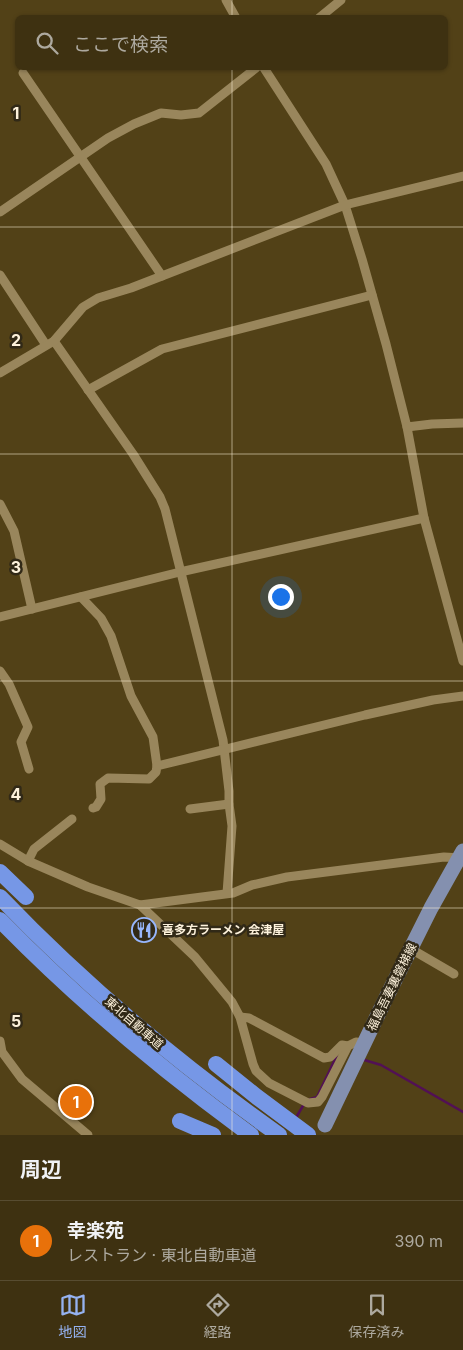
<!DOCTYPE html>
<html lang="ja">
<meta charset="utf-8">
<style>
body{margin:0;font-family:Inter,"Noto Sans JP",sans-serif;background:#45391a;color:#f1f3f6}
.you{position:absolute;left:280px;top:596px;width:18px;height:18px;margin:-12px;border:4px solid #fff;border-radius:50%;background:#1a73e8;box-shadow:0 0 0 8px #1a73e833}
.badge{display:grid;place-items:center;width:32px;height:32px;border-radius:50%;background:#95b2f1;color:#fff;font-size:16px;font-weight:700}
.pin{position:absolute;translate:-50% -50%;border:2px solid #fff;box-shadow:0 1px 5px #0006}
.list{margin:0;padding:0;list-style:none}
h2{display:flex;justify-content:space-between;align-items:center;height:65px;margin:0;padding:0 20px;font-size:21px}
h2 small{font-size:16px;font-weight:400;color:#ada99f}
.list li{display:grid;grid-template-columns:32px 1fr auto;gap:15px;align-items:center;box-sizing:border-box;height:80px;padding:0 20px;border-top:1px solid #574c31}
.list b{display:block;font-size:19px;white-space:nowrap}
.list p{margin:0;font-size:16px;white-space:nowrap;color:#ada99f}
.list em{font-size:16px;font-style:normal;color:#ada99f}
.icon{flex:none;width:28px;height:28px;fill:none;stroke:currentColor;stroke-width:2;stroke-linecap:round;stroke-linejoin:round}
.map{position:relative;flex:none;width:463px;height:1135px;overflow:hidden}
.search{position:absolute;background:#3e3111;box-shadow:0 1px 4px #0004;left:15px;right:15px;top:15px;height:55px;display:flex;align-items:center;gap:12px;box-sizing:border-box;padding:0 18px;border-radius:8px;color:#ada99f;font-size:19px}
.sheet{height:145px;background:#3e3111}
nav{display:flex;justify-content:space-around;align-items:center;box-sizing:border-box;height:70px;border-top:1px solid #574c31;background:#3e3111;font-size:14px;color:#ada99f}
nav a{display:grid;justify-items:center;gap:2px}
nav .on{color:#95b2f1}
.map>svg:first-child{display:block}
.lines{fill:none;stroke-linecap:round;stroke-linejoin:round}
.stream{stroke:#521055;stroke-width:2.5}
.minor{stroke:#99865c;stroke-width:9}
.primary{stroke:#8490af;stroke-width:15}
.motorway{stroke:#7697e6;stroke-width:16}
.grid{fill:none;stroke:#fdf2dc;stroke-width:1;stroke-opacity:0.55}
.labels{text-anchor:middle;stroke-width:5;stroke-linejoin:round;paint-order:stroke}
.poi-label{font-size:12px;font-weight:bold;fill:#fdf2dc;stroke:#312917;text-anchor:start}
.street-label{font-size:12px;fill:#fdf2dc;stroke:#312917}
.grid-label{font-size:16px;text-anchor:middle;font-weight:bold;fill:#fdf2dc;stroke:#312917;stroke-width:5;stroke-linejoin:round;paint-order:stroke}
</style>
<div class="map">
<svg width="463" height="1135" viewBox="0 0 463 1135">
<rect width="100%" height="100%" fill="#524117"/>
<g class="lines">
<g class="stream">
<path d="M361 1059 381 1065 463 1112"/>
<path d="M307 1100 317 1097 337 1055"/>
<path d="M297 1116 304 1104"/>
</g>
<g class="minor">
<path d="M226 0 236 18"/>
<path d="M319 18 341 0"/>
<path d="M264 68 326 164 345 205 362 259 386 344 407 427 424 518 463 661"/>
<path d="M23 73 162 276"/>
<path d="M0 212 108 138 134 124 161 113 181 115 199 113 256 68"/>
<path d="M0 275 46 345"/>
<path d="M54 341 133 454 160 497 165 509 223 740 229 791V804L232 826 227 893"/>
<path d="M0 373 54 341 83 307 98 298 131 288 345 205 463 176"/>
<path d="M88 390 162 349 372 295"/>
<path d="M407 427 432 424 463 423"/>
<path d="M0 504 14 531 32 609"/>
<path d="M81 597 101 618 111 636 131 696 153 737 157 766"/>
<path d="M0 617 180 572 424 518"/>
<path d="M0 671 9 684 28 727 21 742 29 769"/>
<path d="M93 808 96 807 101 799 100 784 108 778 149 779 156 772 157 766 365 715 433 700 463 696"/>
<path d="M190 809 229 804"/>
<path d="M0 844 28 861 88 887 140 905 233 893 252 885 287 877 444 857 462 858"/>
<path d="M28 861 34 849 72 819"/>
<path d="M140 905 195 957 232 1002 240 1017 253 1064 256 1071 269 1083 308 1103 318 1102 322 1097 348 1046 356 1042 364 1043"/>
<path d="M411 949 454 974"/>
<path d="M240 1017 249 1018 324 1058 330 1057 342 1045 348 1046"/>
<path d="M0 1041 2 1052 22 1079 88 1135"/>
</g>
<path class="primary" d="M325 1125 384 1002 431 908 463 851"/>
<g class="motorway">
<path d="M0 872 26 897"/>
<path d="M0 897C85 986 179 1064 279 1135"/>
<path d="M0 920C77 999 162 1070 251 1135"/>
<path d="M216 1064 257 1097 308 1135"/>
<path d="M180 1121 213 1135"/>
</g>
</g>
<path class="grid" d="M232 0V18M232 68V1135M0 227H463M0 454H463M0 681H463M0 908H463"/>
<defs>
<symbol id="restaurant-ring" viewBox="-11 -11 22 22"><circle r="9.5" fill="#312917" stroke="#97b6fd" stroke-width="1.5"/><path d="M-5-6h1v4h1v-4h1v4h1v-4h1v5L-1.5 .5V6h-2V.5L-5-1ZM5-6V6H3V1.5H1.5Q1.5-4 5-6Z" fill="#97b6fd"/></symbol>
</defs>
<g fill-rule="evenodd">
<use href="#restaurant-ring" x="130" y="916" width="28" height="28"/>
</g>
<g class="labels">
<g class="poi-label">
<text x="162" y="934">喜多方ラーメン 会津屋</text>
</g>
<g class="street-label">
<text transform="translate(392 987) rotate(-64)" y="4">福島吾妻裏磐梯線</text>
<text transform="translate(134 1023) rotate(41)" y="4">東北自動車道</text>
</g>
</g>
<g class="grid-label">
<text x="16" y="119">1</text>
<text x="16" y="346">2</text>
<text x="16" y="573">3</text>
<text x="16" y="800">4</text>
<text x="16" y="1027">5</text>
</g>
</svg>
<div class="you"></div>
<div class="pin badge" style="left:76px;top:1102px;background:#e8710a">1</div>
<div class="search"><svg class="icon" aria-label="search" viewBox="0 0 24 24"><circle cx="10" cy="10" r="6"/><path d="M15 15l6 6"/></svg>ここで検索</div>
</div>
<section class="sheet">
<h2>周辺<small></small></h2>
<ul class="list">
<li><span class="badge" style="background:#e8710a">1</span><div><b>幸楽苑</b><p>レストラン · 東北自動車道</p></div><em>390 m</em></li>
</ul>
</section>
<nav>
<a class="on"><svg class="icon" aria-label="map" viewBox="0 0 24 24"><path d="M3 6l6-2 6 2 6-2v14l-6 2-6-2-6 2zM9 4v14M15 6v14"/></svg>地図</a>
<a><svg class="icon" aria-label="directions" viewBox="0 0 24 24"><path d="M12 3l9 9-9 9-9-9zM9 14v-3h6M13 9l2 2-2 2"/></svg>経路</a>
<a><svg class="icon" aria-label="saved" viewBox="0 0 24 24"><path d="M7 4h10v16l-5-4-5 4z"/></svg>保存済み</a>
</nav>
